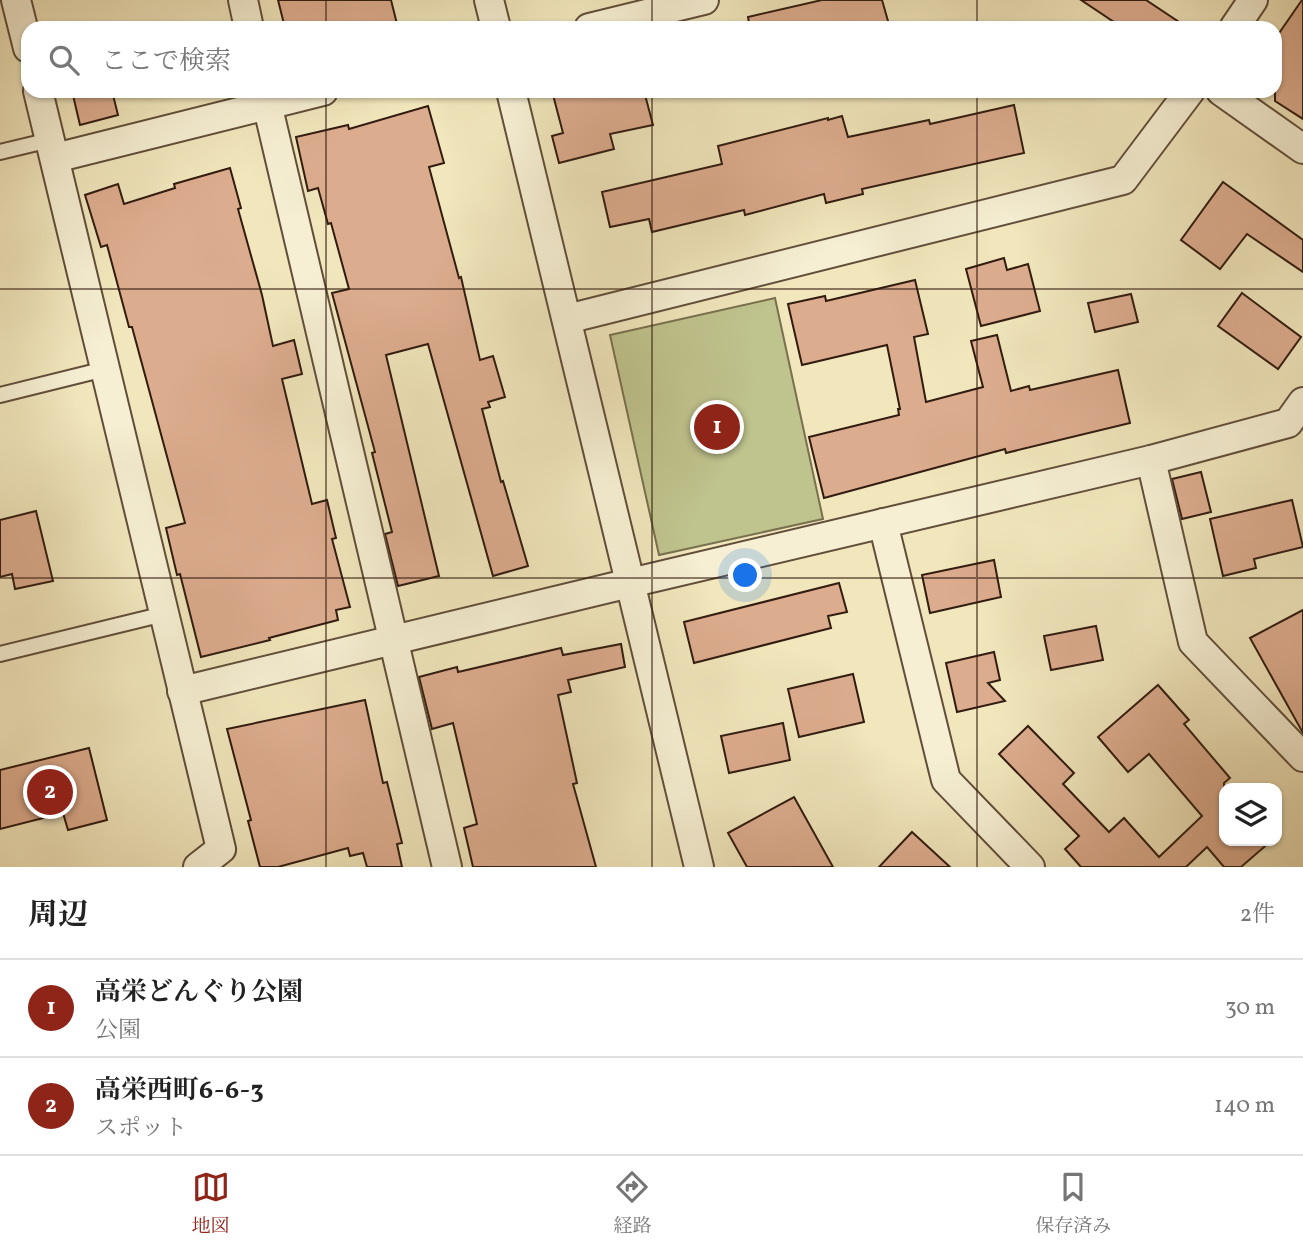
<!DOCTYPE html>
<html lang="ja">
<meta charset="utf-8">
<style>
body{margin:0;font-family:Vollkorn,"Noto Serif JP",serif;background:#f6f6f6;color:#222}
.controls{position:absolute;right:21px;bottom:21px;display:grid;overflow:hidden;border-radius:14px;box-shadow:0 2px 5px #0004}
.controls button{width:63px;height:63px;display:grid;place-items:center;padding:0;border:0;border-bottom:2px solid #e0e0e0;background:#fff;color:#222;font:35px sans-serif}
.you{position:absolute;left:746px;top:576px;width:24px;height:24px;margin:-18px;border:5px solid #fff;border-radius:50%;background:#1a73e8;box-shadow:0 0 0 10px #1a73e833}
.badge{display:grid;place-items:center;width:46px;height:46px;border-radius:50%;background:#8f2418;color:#fff;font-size:23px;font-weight:700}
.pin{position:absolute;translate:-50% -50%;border:4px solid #fff;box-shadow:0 2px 7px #0006}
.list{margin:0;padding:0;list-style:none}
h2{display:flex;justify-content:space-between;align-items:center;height:91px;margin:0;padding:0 28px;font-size:30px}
h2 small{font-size:23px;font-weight:400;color:#767676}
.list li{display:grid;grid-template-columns:46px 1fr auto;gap:21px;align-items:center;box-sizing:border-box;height:98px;padding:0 28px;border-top:2px solid #e0e0e0}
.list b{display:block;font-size:26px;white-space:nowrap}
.list p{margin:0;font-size:23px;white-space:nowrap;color:#767676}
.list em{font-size:23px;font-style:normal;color:#767676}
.icon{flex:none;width:38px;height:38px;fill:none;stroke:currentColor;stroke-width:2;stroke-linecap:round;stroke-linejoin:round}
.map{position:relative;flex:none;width:1303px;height:867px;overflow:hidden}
.search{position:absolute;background:#fff;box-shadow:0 2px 5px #0004;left:21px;right:21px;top:21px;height:77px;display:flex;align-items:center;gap:18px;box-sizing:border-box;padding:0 24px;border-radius:21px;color:#767676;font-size:26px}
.sheet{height:287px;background:#fff}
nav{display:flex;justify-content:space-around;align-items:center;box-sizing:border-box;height:98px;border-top:2px solid #e0e0e0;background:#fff;font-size:19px;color:#767676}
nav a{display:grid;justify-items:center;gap:4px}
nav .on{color:#8f2418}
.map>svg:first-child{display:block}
.green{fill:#bfc38d;stroke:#78704e;stroke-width:2}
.building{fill:#dcac8e;stroke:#311c0f;stroke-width:2}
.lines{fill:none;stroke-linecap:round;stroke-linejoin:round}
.service-casing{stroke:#614e3a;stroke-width:18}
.minor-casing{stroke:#614e3a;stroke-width:32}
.service{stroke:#f6efd3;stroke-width:14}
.minor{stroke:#f6efd3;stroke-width:28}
.grid{fill:none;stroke:#311c0f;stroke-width:2;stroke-opacity:0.55}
</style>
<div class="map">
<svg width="1303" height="867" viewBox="0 0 1303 867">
<rect width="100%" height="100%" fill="#f1e6bc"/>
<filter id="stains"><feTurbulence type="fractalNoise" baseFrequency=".00286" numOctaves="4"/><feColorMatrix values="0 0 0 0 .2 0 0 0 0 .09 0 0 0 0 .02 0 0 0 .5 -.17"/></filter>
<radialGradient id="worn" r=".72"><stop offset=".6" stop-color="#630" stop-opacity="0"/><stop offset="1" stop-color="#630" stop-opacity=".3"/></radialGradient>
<path class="green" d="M775 298 823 519 659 555 610 335Z"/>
<g class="building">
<path d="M278 0H391L398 28H285Z"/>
<path d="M822 0H882L890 28H750L748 17Z"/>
<path d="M1081 0H1146L1188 28H1123Z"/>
<path d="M1302 0H1303V119L1275 101V39Z"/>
<path d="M72 91H112L118 115 80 125Z"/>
<path d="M552 91H644L653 125 610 134 614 149 559 163 552 136 563 133Z"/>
<path d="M1014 105 1024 153 862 189 863 194 826 203 824 194 745 215 744 210 652 232 649 219 610 227 602 192 722 164 718 146 828 118V120L842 116 848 137 929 120 930 124Z"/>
<path d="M428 106 444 163 429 167 459 278 461 277 480 360 493 356 505 397 488 402 490 407 482 409 501 482 503 481 528 566 493 576 428 344 386 355 439 576 398 586 385 534 392 532 372 453 375 452 332 293 349 289 331 223 328 224 318 188 308 191 296 137 348 125 349 129Z"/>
<path d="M230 168 241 208 238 209 262 295 273 346 294 340 302 374 282 379 312 504 327 500 336 538 332 539 350 607 336 610 338 620 269 638 270 640 201 657 180 574 177 575 166 528 185 523 132 327H129L107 245 101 247 85 195 118 184 124 204 175 188 174 184Z"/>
<path d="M1223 182 1303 240V272L1247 234 1220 269 1181 240Z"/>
<path d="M1004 258 1007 270 1028 264 1040 311 981 326 966 269Z"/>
<path d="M915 280 928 334 914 337 926 402 983 387 971 341 997 335 1011 391 1029 386 1030 390 1118 370 1130 423 1006 453 1005 449 824 498 809 437 899 415 898 409H900L887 345 802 365 788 304 825 296 826 301Z"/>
<path d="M1242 293 1301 337 1278 369 1218 326Z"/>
<path d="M1131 294 1138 322 1095 332 1088 303Z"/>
<path d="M1201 472 1211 512 1182 519 1172 479Z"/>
<path d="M1292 500 1303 547 1254 559 1256 568 1223 576 1210 519Z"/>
<path d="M36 511 53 581 15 589 12 574 0 577V520Z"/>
<path d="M994 560 1001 597 930 613 922 575Z"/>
<path d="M839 583 847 612 828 616 831 628 694 663 684 622Z"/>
<path d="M1303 610V733L1250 638Z"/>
<path d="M1096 626 1103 660 1051 670 1044 636Z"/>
<path d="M621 644 625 667 568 680 571 692 558 695 577 783 573 784 596 867H473L464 828 477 824 453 723 432 729 419 677 457 667 458 672 561 648 563 655Z"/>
<path d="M994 652 1000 680 988 683 1005 701 957 712 946 663Z"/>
<path d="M853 674 864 722 799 737 788 689Z"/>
<path d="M1158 685 1189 720 1184 724 1230 778 1224 783V841H1271L1241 867H1224L1207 847 1186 867H1081L1065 849 1079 836 999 754 1028 726 1074 773 1063 784 1109 832 1124 818 1159 857 1202 816 1149 754 1128 772 1098 737Z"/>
<path d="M365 700 383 783 387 782 402 843 397 844 402 867H367L363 853 350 856 348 848 278 867H260L248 821 251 820 227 729Z"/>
<path d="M783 723 790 760 729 773 721 736Z"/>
<path d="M89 748 107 820 68 830 63 813 0 829V770Z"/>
<path d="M794 797 833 867H747L728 833Z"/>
<path d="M912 832 950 867H879Z"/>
</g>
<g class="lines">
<defs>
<g id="service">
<path d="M0 152 50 140"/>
<path d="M0 395 105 369"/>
<path d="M0 654 164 614"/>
</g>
<g id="minor">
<path d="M16 0 28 48"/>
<path d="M243 0 249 28"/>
<path d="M489 0 496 28"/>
<path d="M589 28 704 0"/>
<path d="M1234 28 1253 0"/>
<path d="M38 91 221 849 198 867"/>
<path d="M264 91 447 867"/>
<path d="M511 91 699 867"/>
<path d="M1221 91 1303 149"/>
<path d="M55 158 323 91"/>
<path d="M567 319 1123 180 1190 91"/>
<path d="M1151 460 1193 642 1303 757"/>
<path d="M883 523 946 780 1030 867"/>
<path d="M182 691 630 583 1151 460 1288 423 1303 402"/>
</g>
</defs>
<use href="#service" class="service-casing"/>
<use href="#minor" class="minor-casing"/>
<use href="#service" class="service"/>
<use href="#minor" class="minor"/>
</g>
<path class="grid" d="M326 0V28M652 0V28M977 0V28M326 91V867M652 91V867M977 91V867M0 289H1303M0 578H1303"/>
<rect width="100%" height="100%" filter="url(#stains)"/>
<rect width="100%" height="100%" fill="url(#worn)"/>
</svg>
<div class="controls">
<button><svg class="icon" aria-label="layers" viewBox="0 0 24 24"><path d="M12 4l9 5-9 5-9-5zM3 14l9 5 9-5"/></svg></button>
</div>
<div class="you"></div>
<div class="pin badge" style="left:717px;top:427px">1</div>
<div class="pin badge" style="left:50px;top:792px">2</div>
<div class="search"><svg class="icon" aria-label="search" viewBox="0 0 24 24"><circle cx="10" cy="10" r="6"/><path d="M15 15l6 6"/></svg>ここで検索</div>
</div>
<section class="sheet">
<h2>周辺<small>2件</small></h2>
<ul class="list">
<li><span class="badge">1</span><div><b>高栄どんぐり公園</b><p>公園</p></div><em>30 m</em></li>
<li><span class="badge">2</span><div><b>高栄西町6-6-3</b><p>スポット</p></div><em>140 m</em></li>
</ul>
</section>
<nav>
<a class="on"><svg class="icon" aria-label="map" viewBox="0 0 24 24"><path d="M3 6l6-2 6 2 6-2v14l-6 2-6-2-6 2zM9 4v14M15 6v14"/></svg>地図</a>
<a><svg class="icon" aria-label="directions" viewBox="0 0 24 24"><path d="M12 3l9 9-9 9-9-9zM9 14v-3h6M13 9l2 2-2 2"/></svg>経路</a>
<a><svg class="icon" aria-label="saved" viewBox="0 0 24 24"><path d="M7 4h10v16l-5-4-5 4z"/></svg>保存済み</a>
</nav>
